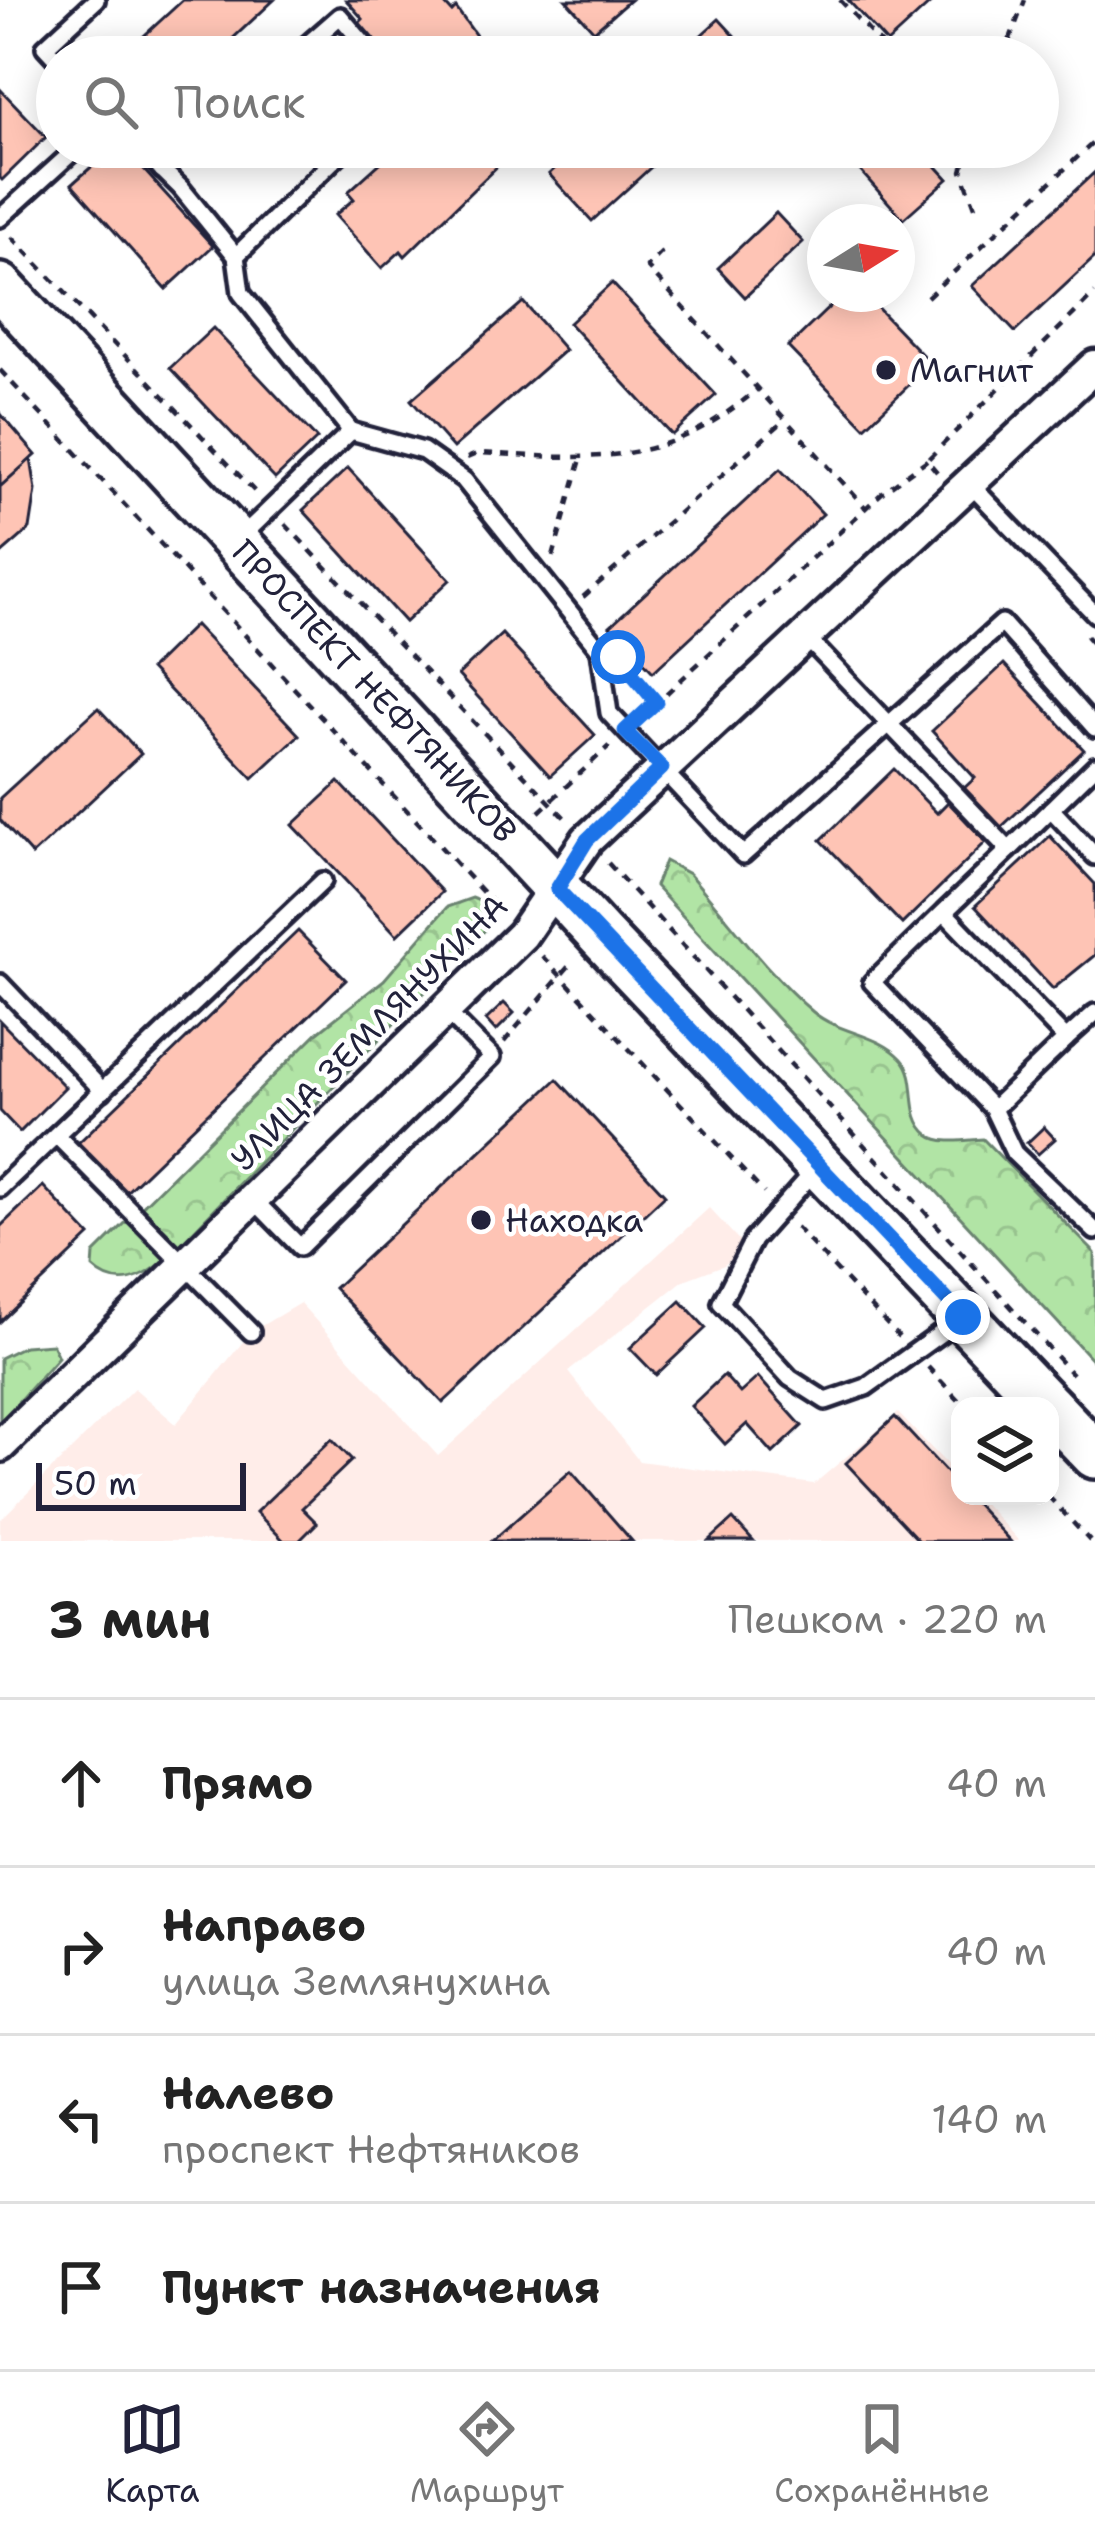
<!DOCTYPE html>
<html lang="ru">
<meta charset="utf-8">
<style>
body{margin:0;font-family:"Shantell Sans",sans-serif;background:#f6f6f6;color:#222}
.controls{position:absolute;right:36px;bottom:36px;display:grid;overflow:hidden;border-radius:24px;box-shadow:0 6px 30px #0003}
.controls button{width:108px;height:108px;display:grid;place-items:center;padding:0;border:0;border-bottom:3px solid #e0e0e0;background:#fff;color:#222;font:60px sans-serif}
.compass{position:absolute;left:807px;top:204px;width:108px;height:108px;border-radius:50%;background:#fff;box-shadow:0 6px 30px #0003;rotate:79deg}
.scale{position:absolute;left:36px;bottom:30px;width:210px;box-sizing:border-box;padding-left:12px;border:6px solid #22223b;border-top:0;font-size:33px;line-height:42px;white-space:nowrap;color:#22223b;-webkit-text-stroke:9px #fff;paint-order:stroke}
.stop{position:absolute;width:36px;height:36px;margin:-27px;border:9px solid #1a73e8;border-radius:50%;background:#fff}
.stop.end{background:#1a73e8;border-color:#fff;box-shadow:0 3px 12px #0008}
.list{margin:0;padding:0;list-style:none}
h2{display:flex;justify-content:space-between;align-items:center;height:156px;margin:0;padding:0 48px;font-size:51px}
h2 small{font-size:39px;font-weight:400;color:#767676}
.list li{display:grid;grid-template-columns:78px 1fr auto;gap:36px;align-items:center;box-sizing:border-box;height:168px;padding:0 48px;border-top:3px solid #e0e0e0}
.list b{display:block;font-size:45px;white-space:nowrap}
.list p{margin:0;font-size:39px;white-space:nowrap;color:#767676}
.list em{font-size:39px;font-style:normal;color:#767676}
.icon{flex:none;width:66px;height:66px;fill:none;stroke:currentColor;stroke-width:2;stroke-linecap:round;stroke-linejoin:round}
.map{position:relative;flex:none;width:1095px;height:1541px;overflow:hidden}
.search{position:absolute;background:#fff;box-shadow:0 6px 30px #0003;left:36px;right:36px;top:36px;height:132px;display:flex;align-items:center;gap:30px;box-sizing:border-box;padding:0 42px;border-radius:66px;color:#767676;font-size:45px}
.sheet{height:828px;background:#fff}
nav{display:flex;justify-content:space-around;align-items:center;box-sizing:border-box;height:168px;border-top:3px solid #e0e0e0;background:#fff;font-size:33px;color:#767676}
nav a{display:grid;justify-items:center;gap:6px}
nav .on{color:#22223b}
.map>svg:first-child{display:block}
.built{fill:#ffede9}
.forest{fill:url(#forest-crowns);stroke:#6a8370;stroke-width:3}
.building{fill:#fec4b5;stroke:#22223b;stroke-width:3}
.lines{fill:none;stroke-linecap:round;stroke-linejoin:round}
.service-casing{stroke:#22223b;stroke-width:24}
.minor-casing{stroke:#22223b;stroke-width:39}
.secondary-casing{stroke:#22223b;stroke-width:54}
.path{stroke:#22223b;stroke-width:4.5;stroke-dasharray:9 9;stroke-linecap:butt}
.service{stroke:#fff;stroke-width:15}
.minor{stroke:#fff;stroke-width:30}
.secondary{stroke:#fff;stroke-width:45}
.route{stroke:#1a73e8;stroke-width:15}
.poi-dot{fill:#22223b;stroke:#fff;stroke-width:4.5}
.labels{text-anchor:middle;stroke-width:9;stroke-linejoin:round;paint-order:stroke}
.poi-label{font-size:33px;fill:#22223b;stroke:#fff;text-anchor:start}
.street-label{font-size:33px;fill:#22223b;stroke:#fff}
</style>
<div class="map">
<svg width="1095" height="1541" viewBox="0 0 1095 1541">
<defs>
<pattern id="forest-crowns" width="20" height="18" patternUnits="userSpaceOnUse" patternTransform="scale(3)"><rect width="20" height="18" fill="#b1e4a5"/><path d="M2 6a3 3 0 1 1 6 0M12 15a3 3 0 1 1 6 0" fill="none" stroke="#98c38f"/></pattern>
</defs>
<rect width="100%" height="100%" fill="#fff"/>
<filter id="ink" filterUnits="userSpaceOnUse"><feTurbulence type="fractalNoise" baseFrequency=".00833" numOctaves="2"/><feDisplacementMap in="SourceGraphic" scale="24" xChannelSelector="R" yChannelSelector="G"/><feConvolveMatrix kernelMatrix="1 2 1 2 8 2 1 2 1" color-interpolation-filters="sRGB"/></filter>
<g filter="url(#ink)">
<path class="built" d="M709 1208 746 1248 724 1265 684 1280 568 1372 639 1461 814 1484 898 1413 960 1478V1496H977L1019 1541H0V1520L134 1388 176 1424 251 1332 300 1303 438 1456Z"/>
<g class="forest">
<path d="M665 861 689 874C729 919 767 973 813 1012 839 1034 878 1033 902 1059 921 1080 904 1115 929 1135 941 1145 968 1140 983 1139L1095 1253V1363L655 886Z"/>
<path d="M472 898 485 903 484 931 166 1259C144 1279 117 1291 93 1268L94 1254 318 1032 384 980 447 907Z"/>
<path d="M52 1344 58 1357 0 1422V1358L24 1346Z"/>
</g>
<g class="building">
<path d="M183 0H274L213 57H121Z"/>
<path d="M346 0H441L452 12 456 8 487 51 491 47 500 57H385L356 26 363 19Z"/>
<path d="M566 0H630L594 31Z"/>
<path d="M848 0H934L887 43Z"/>
<path d="M719 19 754 57H677Z"/>
<path d="M0 89 46 137 2 180 0 178Z"/>
<path d="M114 147H123L213 246 166 289 72 184Z"/>
<path d="M398 147H517L405 256 401 251 382 268 335 215 354 199 348 192Z"/>
<path d="M578 147H673L592 221 549 174Z"/>
<path d="M839 147H919L948 179 903 219Z"/>
<path d="M1095 172V257L1015 332 972 286Z"/>
<path d="M776 213 803 242 745 297 718 268Z"/>
<path d="M612 283 716 395 672 435 569 323Z"/>
<path d="M843 294H864L931 364 865 427 788 347Z"/>
<path d="M523 302 565 350 453 448 411 400Z"/>
<path d="M213 328 317 439 275 479 170 368Z"/>
<path d="M0 413 36 455 0 487Z"/>
<path d="M31 459 36 490 30 529 0 555V487Z"/>
<path d="M348 468 450 580 405 622 303 510Z"/>
<path d="M780 469 823 514 653 672 610 626Z"/>
<path d="M195 625 299 735 253 778 150 669Z"/>
<path d="M502 634 595 735 550 776 458 675Z"/>
<path d="M1004 664 1084 750 998 830 962 790 975 778 932 731Z"/>
<path d="M98 708 141 754 32 855 0 820V798Z"/>
<path d="M894 769 937 813 948 802 986 842 902 924 821 840Z"/>
<path d="M339 782 442 892 397 935 293 825Z"/>
<path d="M1050 836 1095 884V955L1053 989 975 906Z"/>
<path d="M298 931 346 980 122 1196 75 1146Z"/>
<path d="M504 1003 514 1013 496 1031 486 1020Z"/>
<path d="M0 1021 65 1087 20 1132 0 1111Z"/>
<path d="M557 1079 665 1195 443 1403 334 1288Z"/>
<path d="M1044 1127 1055 1139 1038 1154 1027 1143Z"/>
<path d="M43 1186 90 1236 0 1322V1227Z"/>
<path d="M681 1301 706 1328 656 1375 630 1348Z"/>
<path d="M724 1375 740 1393 758 1377 802 1426 773 1453 747 1424 725 1444 691 1406Z"/>
<path d="M895 1417 960 1487V1496H968L1010 1541H919L846 1463Z"/>
<path d="M332 1439 352 1460 302 1508 317 1523 299 1541H284L256 1512Z"/>
<path d="M571 1471 632 1541H492Z"/>
<path d="M733 1519 753 1541H709Z"/>
</g>
<g class="lines">
<defs>
<g id="service">
<path d="M293 57 340 16 375 57"/>
<path d="M57 60 45 47 96 0"/>
<path d="M139 147 181 188 236 256 241 293 351 431 423 451 464 480 600 650 609 713 743 855 1002 623 1095 728"/>
<path d="M162 170 189 147"/>
<path d="M0 218 78 147"/>
<path d="M236 256 347 147"/>
<path d="M969 483 1095 614"/>
<path d="M238 540 351 431"/>
<path d="M805 636 1009 850 944 912 1066 1039 993 1109 872 982 944 912"/>
<path d="M1051 809 1095 856"/>
<path d="M1009 850 1095 766"/>
<path d="M0 983 103 1091"/>
<path d="M1066 1039 1095 1013"/>
<path d="M993 1109 1014 1153 1095 1231"/>
<path d="M56 1135 251 1332"/>
<path d="M817 1168 753 1240 721 1303 790 1378 826 1401 866 1387 958 1321"/>
<path d="M0 1188 323 881"/>
<path d="M253 1199 300 1247 492 1057 445 1010"/>
</g>
<path id="minor" d="M0 1446 522 935 587 840 1095 366"/>
<g id="secondary">
<path d="M0 287 601 936 1048 1406"/>
<path d="M1050 1408 1095 1455"/>
</g>
</defs>
<use href="#service" class="service-casing"/>
<use href="#minor" class="minor-casing"/>
<use href="#secondary" class="secondary-casing"/>
<g class="path">
<path d="M840 0 893 57"/>
<path d="M1003 57 1025 0"/>
<path d="M969 147 962 171 977 212"/>
<path d="M12 237 257 494"/>
<path d="M662 252 647 267 866 508"/>
<path d="M927 297 1095 141"/>
<path d="M0 370 501 912"/>
<path d="M467 458 479 453C596 459 663 469 759 388"/>
<path d="M937 472 927 460 1095 293"/>
<path d="M285 524 567 820"/>
<path d="M553 557 581 459"/>
<path d="M583 597 786 419"/>
<path d="M1086 636 1095 646"/>
<path d="M624 665 656 702"/>
<path d="M640 718 883 492 927 460"/>
<path d="M539 812 609 746"/>
<path d="M608 863 1072 1374"/>
<path d="M542 956 764 1193"/>
<path d="M504 1042 574 960"/>
<path d="M796 1227 899 1337"/>
<path d="M928 1367 964 1406"/>
<path d="M1048 1496 1090 1541"/>
</g>
<use href="#service" class="service"/>
<use href="#minor" class="minor"/>
<use href="#secondary" class="secondary"/>
</g>
</g>
<g class="lines" filter="url(#ink)">
<path class="route" d="M618 657 656 702 625 731 662 768 587 840 557 889 963 1317"/>
</g>
<g class="poi-dot">
<circle cx="886" cy="370" r="12"/>
<circle cx="481" cy="1220" r="12"/>
</g>
<g class="labels">
<g class="poi-label">
<text x="910" y="382">Магнит</text>
<text x="505" y="1232">Находка</text>
</g>
<g class="street-label">
<text transform="translate(375 691) rotate(47)" y="12">ПРОСПЕКТ НЕФТЯНИКОВ</text>
<text transform="translate(369 1032) rotate(-45)" y="12">УЛИЦА ЗЕМЛЯНУХИНА</text>
</g>
</g>
</svg>
<div class="controls">
<button><svg class="icon" aria-label="layers" viewBox="0 0 24 24"><path d="M12 4l9 5-9 5-9-5zM3 14l9 5 9-5"/></svg></button>
</div>
<svg class="compass" viewBox="-18 -18 36 36"><path d="M0-13l5 13h-10z" fill="#e53935"/><path d="M0 13l5-13h-10z" fill="#767676"/></svg>
<div class="scale">50 m</div>
<div class="stop" style="left:618px;top:657px"></div>
<div class="stop end" style="left:963px;top:1317px"></div>
<div class="search"><svg class="icon" aria-label="search" viewBox="0 0 24 24"><circle cx="10" cy="10" r="6"/><path d="M15 15l6 6"/></svg>Поиск</div>
</div>
<section class="sheet">
<h2>3 мин<small>Пешком · 220 m</small></h2>
<ul class="list">
<li><svg class="icon" aria-label="ahead" viewBox="0 0 24 24"><path d="M12 20V5M6 11l6-6 6 6"/></svg><div><b>Прямо</b></div><em>40 m</em></li>
<li><svg class="icon" aria-label="right" viewBox="0 0 24 24"><path d="M7 20v-9h11M14 6l5 5-5 5"/></svg><div><b>Направо</b><p>улица Землянухина</p></div><em>40 m</em></li>
<li><svg class="icon" aria-label="left" viewBox="0 0 24 24"><path d="M17 20v-9H6M10 6l-5 5 5 5"/></svg><div><b>Налево</b><p>проспект Нефтяников</p></div><em>140 m</em></li>
<li><svg class="icon" aria-label="arrive" viewBox="0 0 24 24"><path d="M6 21V4h12l-3 4 3 4H6"/></svg><div><b>Пункт назначения</b></div></li>
</ul>
</section>
<nav>
<a class="on"><svg class="icon" aria-label="map" viewBox="0 0 24 24"><path d="M3 6l6-2 6 2 6-2v14l-6 2-6-2-6 2zM9 4v14M15 6v14"/></svg>Карта</a>
<a><svg class="icon" aria-label="directions" viewBox="0 0 24 24"><path d="M12 3l9 9-9 9-9-9zM9 14v-3h6M13 9l2 2-2 2"/></svg>Маршрут</a>
<a><svg class="icon" aria-label="saved" viewBox="0 0 24 24"><path d="M7 4h10v16l-5-4-5 4z"/></svg>Сохранённые</a>
</nav>
